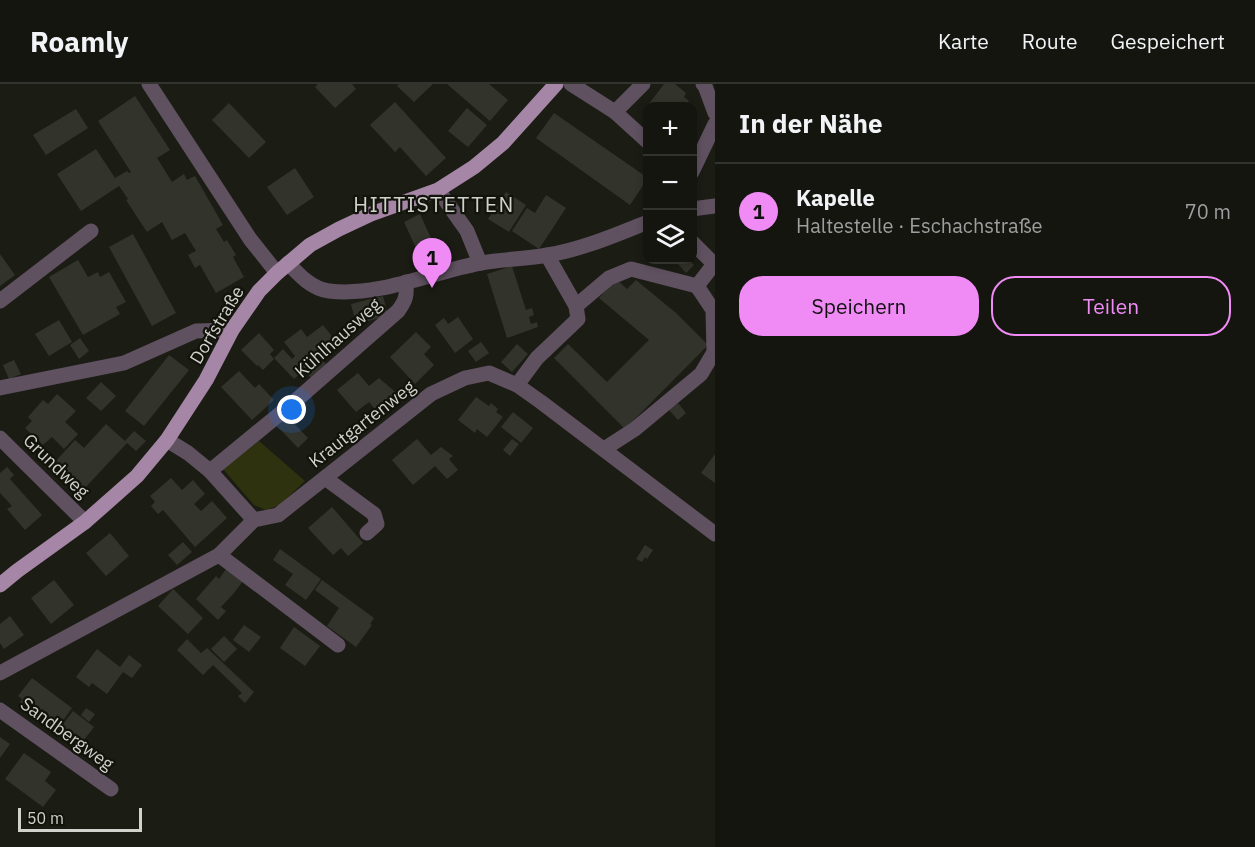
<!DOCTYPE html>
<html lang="de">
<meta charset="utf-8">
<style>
body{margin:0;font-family:"IBM Plex Sans",sans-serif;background:#1d1e18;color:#f1f3f6}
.controls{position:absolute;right:18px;top:18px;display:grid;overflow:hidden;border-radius:12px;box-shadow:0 3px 9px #0003}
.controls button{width:54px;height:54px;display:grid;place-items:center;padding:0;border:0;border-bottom:2px solid #33342f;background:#14150f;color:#f1f3f6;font:30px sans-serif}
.scale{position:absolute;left:18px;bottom:15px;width:124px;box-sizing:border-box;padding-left:6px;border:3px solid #d2d2cd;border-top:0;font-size:16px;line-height:21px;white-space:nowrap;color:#d2d2cd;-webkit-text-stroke:4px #12130b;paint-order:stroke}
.you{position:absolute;left:292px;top:326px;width:21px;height:21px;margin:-15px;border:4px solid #fff;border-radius:50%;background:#1a73e8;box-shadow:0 0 0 9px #1a73e833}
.badge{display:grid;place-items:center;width:39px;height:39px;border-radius:50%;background:#f08bf5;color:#111;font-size:20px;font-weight:700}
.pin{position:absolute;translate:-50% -50px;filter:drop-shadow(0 2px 3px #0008)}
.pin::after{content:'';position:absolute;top:32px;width:21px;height:18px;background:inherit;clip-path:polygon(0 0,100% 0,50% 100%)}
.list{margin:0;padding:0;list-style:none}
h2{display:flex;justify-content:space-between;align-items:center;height:78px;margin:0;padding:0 24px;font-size:26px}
h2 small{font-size:20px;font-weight:400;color:#9d9f9e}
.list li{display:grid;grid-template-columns:39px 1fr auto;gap:18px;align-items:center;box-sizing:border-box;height:96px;padding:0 24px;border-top:2px solid #33342f}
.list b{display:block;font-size:22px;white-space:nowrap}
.list p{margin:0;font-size:20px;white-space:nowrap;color:#9d9f9e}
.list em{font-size:20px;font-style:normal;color:#9d9f9e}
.actions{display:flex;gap:12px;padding:18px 24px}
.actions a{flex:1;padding:14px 0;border:2px solid #f08bf5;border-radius:24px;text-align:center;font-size:21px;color:#f08bf5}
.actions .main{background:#f08bf5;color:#111}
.icon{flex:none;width:33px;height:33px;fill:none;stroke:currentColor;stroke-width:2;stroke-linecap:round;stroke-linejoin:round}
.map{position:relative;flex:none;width:715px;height:763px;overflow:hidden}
header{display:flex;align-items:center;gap:36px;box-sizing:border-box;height:84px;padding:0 30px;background:#14150f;border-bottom:2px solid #33342f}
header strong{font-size:28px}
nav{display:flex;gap:33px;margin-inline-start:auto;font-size:21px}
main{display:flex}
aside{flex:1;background:#14150f}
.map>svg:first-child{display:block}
.green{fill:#2f320f}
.building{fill:#32332b}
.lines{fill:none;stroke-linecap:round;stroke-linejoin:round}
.minor{stroke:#5f5160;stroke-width:15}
.major{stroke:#a586a6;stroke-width:15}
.labels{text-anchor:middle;stroke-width:4.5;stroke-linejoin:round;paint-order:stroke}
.street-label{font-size:18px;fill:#d2d2cd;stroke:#12130b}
.quarter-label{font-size:21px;letter-spacing:1.5px;fill:#d2d2cd;stroke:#12130b}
</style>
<header>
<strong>Roamly</strong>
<nav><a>Karte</a><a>Route</a><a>Gespeichert</a></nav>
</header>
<main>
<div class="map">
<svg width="715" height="763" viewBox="0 0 715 763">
<rect width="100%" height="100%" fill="#1b1c14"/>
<path class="green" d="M259 357 305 397 280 421 266 426 254 421 223 385Z"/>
<g class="building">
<path d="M318 0H352L356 5 335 24 315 3Z"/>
<path d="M399 0H433L414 18 397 2Z"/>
<path d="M447 0H489L508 16 490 37Z"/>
<path d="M664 0H675L686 9 684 13 689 17 686 21 688 22H650L648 21Z"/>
<path d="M135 12 170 66 157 74 172 98 184 90 187 96 195 92 223 141 216 145 224 158 227 156 236 171 233 173 244 193 216 209 200 181 195 184 188 171 196 167 185 149 172 156 162 138 147 148 126 116 128 115 119 102 81 127 57 90 96 65 115 94 127 87 129 89 131 88 98 37Z"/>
<path d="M395 18 446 74 426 92 400 63 395 68 370 41Z"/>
<path d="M229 19 266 58 249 74 212 36Z"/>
<path d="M467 24 487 41 468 63 448 47Z"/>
<path d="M76 25 88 44 46 71 33 51Z"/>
<path d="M554 29 648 94 630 121 536 54Z"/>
<path d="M295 84 314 113 287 131 267 103Z"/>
<path d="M506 108 526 121 509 148 488 135Z"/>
<path d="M546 111 566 124 539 165 512 147 527 124 535 129Z"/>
<path d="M420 130 436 165 420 173 404 138Z"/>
<path d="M133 150 176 229 152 242 109 163Z"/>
<path d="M0 170 15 191 0 202Z"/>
<path d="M78 176 88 193 98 188 100 193 109 188 126 218 116 223 120 230 83 251 49 193Z"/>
<path d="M683 176H689L694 181 686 189 678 180Z"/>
<path d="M512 182 526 226 532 224 534 231 529 233 531 240 537 238 538 243 507 254 487 190Z"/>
<path d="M616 195 627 205 636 196 676 229 708 261 625 345 554 274 568 260 607 298 649 256 599 214Z"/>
<path d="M383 212 388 232 356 240 351 220Z"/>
<path d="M458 233 473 255 455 269 435 241 444 234 448 240Z"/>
<path d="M59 236 72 258 49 272 35 250Z"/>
<path d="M323 241 334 255 316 269 326 280 311 294 304 286 294 295 274 274 283 265 292 275 295 272 284 258 301 245 307 253Z"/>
<path d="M416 248 431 263 424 270 434 281 415 300 390 273Z"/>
<path d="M259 249 274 266 270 270 274 275 263 286 258 281 257 282 241 266Z"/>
<path d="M80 254 89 267 79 275 70 261Z"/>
<path d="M481 258 489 269 476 278 468 267Z"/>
<path d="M517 260 528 270 512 288 501 278Z"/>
<path d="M169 271 189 286 144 342 125 327Z"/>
<path d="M14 276 21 290 9 295 3 281Z"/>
<path d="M239 287 255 304 259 300 274 316 252 336 221 303Z"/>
<path d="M358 289 369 302 379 294 400 312 379 330 369 318 356 328 337 306Z"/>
<path d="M101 298 116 312 101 327 86 314Z"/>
<path d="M57 310 76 327 65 338 78 350 64 365 52 353 43 361 25 344 32 337 28 333 43 316 48 320Z"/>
<path d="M476 313 489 322 491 319 498 325 496 328 503 333 487 353 477 345 475 349 458 336Z"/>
<path d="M678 319 686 329 678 336 669 326Z"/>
<path d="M513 328 533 344 521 359 501 343Z"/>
<path d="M287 332 308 354 298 364 277 342Z"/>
<path d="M106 340 125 357 134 347 146 357 136 367 127 359 83 406 54 379 75 356 84 364Z"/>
<path d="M417 355 431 371 441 363 453 372 449 375 458 386 447 395 435 382 413 401 392 376Z"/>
<path d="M512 355 519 360 510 372 503 366Z"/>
<path d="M715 370V399L701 389Z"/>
<path d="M7 383 14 391 10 395 42 431 25 446 7 425 12 422 0 409V389Z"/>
<path d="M171 394 182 406 193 396 205 410 194 420 201 427 212 417 227 434 195 463 163 426 158 430 151 422 155 418 150 412Z"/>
<path d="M332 423 363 459 348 472 341 464 333 471 308 444Z"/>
<path d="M110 449 129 472 106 492 86 469Z"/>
<path d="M183 458 192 468 177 481 168 471Z"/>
<path d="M645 461 653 466 647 475 645 473 642 478 636 475Z"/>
<path d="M280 465 321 495 306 516 285 501 293 490 273 476Z"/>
<path d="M226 485 243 497 234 509 221 523 226 527 218 536 196 515 216 492 219 495Z"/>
<path d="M54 496 74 521 51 540 31 514Z"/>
<path d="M322 496 374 534 370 540 372 541 356 563 327 542 339 524 315 506Z"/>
<path d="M173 505 203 534 188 550 158 522Z"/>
<path d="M10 532 24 551 4 565 0 559V540Z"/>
<path d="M244 541 261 553 249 568 233 556Z"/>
<path d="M294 543 320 562 305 582 280 564Z"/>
<path d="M224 552 237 565 224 578 211 565Z"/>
<path d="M187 555 201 569 207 564 254 608 245 619 238 612 242 609 213 581 203 591 177 566Z"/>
<path d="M97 565 120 583 129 571 142 581 132 594 123 588 107 610 92 599 89 603 76 593Z"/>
<path d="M32 594 72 624 57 645 20 618 22 615 18 612Z"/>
<path d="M86 624 95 630 89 638 81 631Z"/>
<path d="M73 627 94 643 80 661 59 645Z"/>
<path d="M0 653 10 660 0 674Z"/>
<path d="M24 669 51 688 45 697 56 706 43 723 5 695Z"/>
</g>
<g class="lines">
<g class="minor">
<path d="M149 0 250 155 277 189"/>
<path d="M571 0 615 28 648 58"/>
<path d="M703 0 705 2 715 29"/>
<path d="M615 28 643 0"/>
<path d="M692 88 715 40"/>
<path d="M438 106 467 147 480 179"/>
<path d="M692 125 715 122"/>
<path d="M692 158 715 181"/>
<path d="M547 171 576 222"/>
<path d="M288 179C299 191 312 205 329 207 380 213 431 188 481 179 503 175 526 175 548 171 583 165 615 151 648 138"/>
<path d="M0 217 91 147"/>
<path d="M517 301 537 274 578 235 576 222 609 194 631 185 697 202"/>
<path d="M0 304 124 279 196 247 232 246"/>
<path d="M0 354 85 438"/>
<path d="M167 356 188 369 210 387 293 319 398 227C406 216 407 212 406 198"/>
<path d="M604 365 635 345 701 290 714 268 713 226 697 202 714 180"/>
<path d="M210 387 254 436"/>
<path d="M325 394 374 430 377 440 367 449"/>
<path d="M219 471 338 561"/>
<path d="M0 589 219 471 254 436 278 431 431 310 465 294 489 289 517 301 541 318 715 450"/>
<path d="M0 626 111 705"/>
</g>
<path class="major" d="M0 501 17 487 85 438 137 392 167 356 206 296 232 246 259 207 277 189 310 161 339 145 371 130 438 106 474 83 503 59 556 0"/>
</g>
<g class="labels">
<g class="street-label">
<text transform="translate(217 241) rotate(-59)" y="6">Dorfstraße</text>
<text transform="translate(338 254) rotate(-42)" y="6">Kühlhausweg</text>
<text transform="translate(362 340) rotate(-38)" y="6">Krautgartenweg</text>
<text transform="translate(56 382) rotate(44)" y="6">Grundweg</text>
<text transform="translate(67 650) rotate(36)" y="6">Sandbergweg</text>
</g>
<g class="quarter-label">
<text x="434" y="128">HITTISTETTEN</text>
</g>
</g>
</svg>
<div class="controls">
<button>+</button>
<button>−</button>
<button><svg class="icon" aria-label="layers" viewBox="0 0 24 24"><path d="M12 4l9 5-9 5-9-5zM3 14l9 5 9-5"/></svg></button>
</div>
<div class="scale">50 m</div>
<div class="you"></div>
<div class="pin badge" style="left:432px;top:204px">1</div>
</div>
<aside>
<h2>In der Nähe<small></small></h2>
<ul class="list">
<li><span class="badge">1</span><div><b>Kapelle</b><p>Haltestelle · Eschachstraße</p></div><em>70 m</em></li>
</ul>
<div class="actions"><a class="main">Speichern</a><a>Teilen</a></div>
</aside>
</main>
